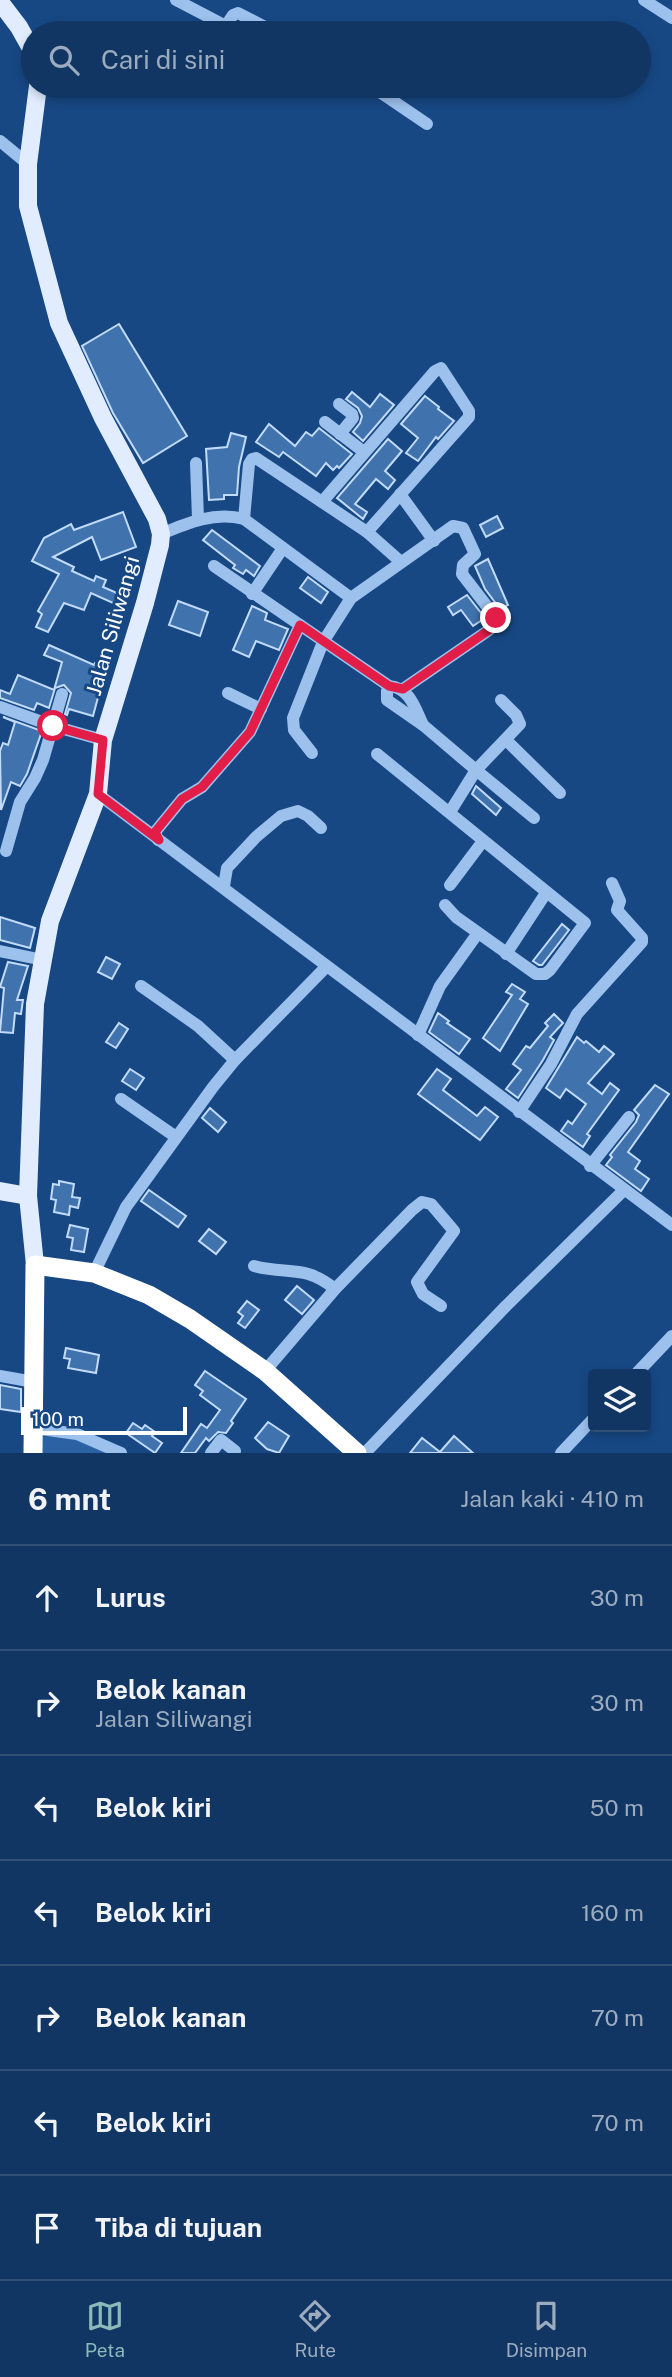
<!DOCTYPE html>
<html lang="id">
<meta charset="utf-8">
<style>
body{margin:0;font-family:"Public Sans",sans-serif;background:#1e416c;color:#f1f3f6}
.controls{position:absolute;right:21px;bottom:21px;display:grid;overflow:hidden;border-radius:7px;box-shadow:0 4px 10px #0003}
.controls button{width:63px;height:63px;display:grid;place-items:center;padding:0;border:0;border-bottom:2px solid #305078;background:#113663;color:#f1f3f6;font:35px sans-serif}
.scale{position:absolute;left:21px;bottom:18px;width:166px;box-sizing:border-box;padding-left:7px;border:4px solid #fff;border-top:0;font-size:19px;line-height:24px;white-space:nowrap;color:#fff;-webkit-text-stroke:5px #174884;paint-order:stroke}
.stop{position:absolute;width:21px;height:21px;margin:-16px;border:5px solid #e11d48;border-radius:50%;background:#fff}
.stop.end{background:#e11d48;border-color:#fff;box-shadow:0 2px 7px #0008}
.list{margin:0;padding:0;list-style:none}
h2{display:flex;justify-content:space-between;align-items:center;height:91px;margin:0;padding:0 28px;font-size:30px}
h2 small{font-size:23px;font-weight:400;color:#9cabbe}
.list li{display:grid;grid-template-columns:46px 1fr auto;gap:21px;align-items:center;box-sizing:border-box;height:105px;padding:0 28px;border-top:2px solid #305078}
.list b{display:block;font-size:26px;white-space:nowrap}
.list p{margin:0;font-size:23px;white-space:nowrap;color:#9cabbe}
.list em{font-size:23px;font-style:normal;color:#9cabbe}
.icon{flex:none;width:38px;height:38px;fill:none;stroke:currentColor;stroke-width:2;stroke-linecap:round;stroke-linejoin:round}
.map{position:relative;flex:none;width:672px;height:1453px;overflow:hidden}
.search{position:absolute;background:#113663;box-shadow:0 4px 10px #0003;left:21px;right:21px;top:21px;height:77px;display:flex;align-items:center;gap:18px;box-sizing:border-box;padding:0 24px;border-radius:38px;color:#9cabbe;font-size:26px}
.sheet{height:826px;background:#113663}
nav{display:flex;justify-content:space-around;align-items:center;box-sizing:border-box;height:98px;border-top:2px solid #305078;background:#113663;font-size:19px;color:#9cabbe}
nav a{display:grid;justify-items:center;gap:4px}
nav .on{color:#8bbbb9}
.map>svg:first-child{display:block}
.green{fill:#2a62a3}
.building{fill:#4072ad;stroke:#c1dbf9;stroke-width:2}
.lines{fill:none;stroke-linecap:round;stroke-linejoin:round}
.minor{stroke:#9cc1ed;stroke-width:12}
.major{stroke:#e1edff;stroke-width:18}
.highway{stroke:#fff;stroke-width:19}
.route{stroke:#e11d48;stroke-width:9}
.labels{text-anchor:middle;stroke-width:6;stroke-linejoin:round;paint-order:stroke}
.street-label{font-size:21px;fill:#fff;stroke:#174884}
</style>
<div class="map">
<svg width="672" height="1453" viewBox="0 0 672 1453">
<rect width="100%" height="100%" fill="#174884"/>
<path class="green" d="M34 1436 82 1438 112 1453H34Z"/>
<g class="building">
<path d="M119 324 187 436 143 463 113 413 82 346Z"/>
<path d="M352 392 370 407 380 394 394 405 363 441 353 432 360 423 362 416 358 408 346 399Z"/>
<path d="M425 396 439 407 438 409 454 421 438 439 436 437 418 461 406 453 418 438 401 424Z"/>
<path d="M269 424 295 446 306 432 312 436 319 428 352 454 339 468 337 466 333 470 326 463 316 476 283 452 279 457 256 442Z"/>
<path d="M231 433 246 437 239 467 237 495H224V499L209 500 206 449 227 447Z"/>
<path d="M388 439 402 451 385 471 395 480 388 489 376 479 355 504 367 512 363 519 337 498Z"/>
<path d="M123 512 136 547 101 560 92 537 53 557 74 567 72 571 94 581 96 576 106 580 103 587 126 597 122 607 91 593 84 610 64 603 48 632 36 627 42 614 38 611 59 574 32 561 44 538 71 524 74 530Z"/>
<path d="M497 516 503 528 486 537 480 525Z"/>
<path d="M212 530 260 566 254 576 246 570 243 574 233 568 235 565 203 540Z"/>
<path d="M488 559 508 605 500 609 485 589 475 566Z"/>
<path d="M308 577 328 592 321 603 300 588Z"/>
<path d="M467 595 485 618 473 626 461 610 453 615 448 607Z"/>
<path d="M178 601 208 612 200 636 169 625Z"/>
<path d="M252 606 267 613 265 620 288 629 279 650 256 641 249 657 233 650Z"/>
<path d="M49 645 94 665 95 663 106 668 97 689 100 690 93 716 69 709 67 715 65 714 71 693 64 685 55 688 49 708 37 703 34 710 0 698V690L10 694 18 675 54 690 62 662 44 655Z"/>
<path d="M3 717 42 731 27 774 20 786 11 782 1 810 0 751 3 743 8 745 15 722Z"/>
<path d="M476 786 501 808 496 815 472 794Z"/>
<path d="M0 917 35 928 30 948 0 940Z"/>
<path d="M562 924 569 930 542 965H539L533 961Z"/>
<path d="M106 957 120 964 112 979 98 972Z"/>
<path d="M8 962 28 966 17 1000H23L21 1014 15 1013 13 1033 0 1032 4 988 0 987Z"/>
<path d="M512 984 525 992 520 999 528 1004 500 1051 483 1038 512 995 506 992Z"/>
<path d="M438 1013 449 1021 447 1023 470 1039 459 1054 429 1032Z"/>
<path d="M554 1014 563 1023 550 1037 554 1040 543 1060 518 1098 506 1089 521 1070 513 1064 526 1046 530 1048 548 1026 545 1023Z"/>
<path d="M119 1023 128 1029 116 1048 106 1042Z"/>
<path d="M577 1037 584 1043 586 1041 599 1052 604 1046 614 1054 588 1083 602 1094 610 1083 619 1090 587 1134 590 1136 583 1147 561 1131 568 1121 572 1124 586 1104 566 1089 560 1098 546 1088Z"/>
<path d="M130 1069 144 1078 136 1090 122 1081Z"/>
<path d="M437 1069 451 1079 443 1090 477 1116 485 1107 498 1117 480 1140 418 1094Z"/>
<path d="M655 1085 669 1094 628 1152 640 1161 635 1169 649 1179 641 1191 606 1165 612 1157 610 1155 636 1122 639 1115 634 1110Z"/>
<path d="M210 1108 226 1122 218 1132 202 1118Z"/>
<path d="M59 1181 74 1184 72 1197 80 1198 78 1208 70 1206 69 1215 54 1212 56 1200 51 1199 53 1184 59 1185Z"/>
<path d="M149 1190 186 1216 178 1227 141 1201Z"/>
<path d="M70 1225 88 1229 84 1252 71 1250 73 1238 67 1237Z"/>
<path d="M209 1229 226 1242 216 1254 199 1241Z"/>
<path d="M297 1286 314 1300 302 1314 285 1300Z"/>
<path d="M247 1301 259 1310 245 1328 238 1323 243 1316 238 1312Z"/>
<path d="M66 1348 99 1355 96 1373 68 1368 70 1359 64 1358Z"/>
<path d="M205 1371 246 1399 231 1421 233 1423 226 1433 218 1432 209 1441 206 1438 195 1453H181L201 1424 207 1428 220 1410 200 1395 203 1391 195 1385Z"/>
<path d="M0 1385 21 1389V1412L0 1409Z"/>
<path d="M268 1422 289 1436 279 1453 267 1449 255 1438Z"/>
<path d="M133 1423 142 1429 145 1425 155 1432 152 1436 162 1443 155 1453 126 1433Z"/>
<path d="M454 1436 473 1453H410L422 1438 440 1452Z"/>
</g>
<g class="lines">
<g class="minor">
<path d="M176 0 224 25 227 24 233 15 238 13 277 33"/>
<path d="M644 0 672 18"/>
<path d="M371 86 427 124"/>
<path d="M0 141 28 164"/>
<path d="M339 404 352 414 353 418 340 434"/>
<path d="M325 422 364 452"/>
<path d="M196 463 198 519"/>
<path d="M400 494 434 541"/>
<path d="M322 502 435 371 441 368 469 411V417L367 532"/>
<path d="M244 519 249 464 252 459 256 458 367 532 401 562"/>
<path d="M161 534C187 523 215 511 244 519L351 598 453 526 463 528 475 554 463 565 462 574 496 618 494 625 489 630 403 689"/>
<path d="M214 566 389 686C410 688 415 708 423 725"/>
<path d="M252 594 283 548"/>
<path d="M389 686 387 691V700L423 725 476 770 450 812"/>
<path d="M228 693 261 709"/>
<path d="M501 700 516 715 520 724 476 770 534 818"/>
<path d="M0 707 53 726 103 740"/>
<path d="M506 740 560 793"/>
<path d="M312 753 294 730 293 718 323 642 351 598"/>
<path d="M377 754 585 923 550 970 545 974H536L456 917 445 905"/>
<path d="M98 794 672 1225"/>
<path d="M158 840 155 832 182 799 202 787 250 732 300 625"/>
<path d="M6 851 20 802 35 778 43 760 62 694"/>
<path d="M450 885 483 841"/>
<path d="M224 886 227 868 256 837 281 816 298 811 308 816 321 828"/>
<path d="M0 951 43 960"/>
<path d="M506 954 546 893"/>
<path d="M141 986 198 1026 235 1060"/>
<path d="M418 1035 440 986 478 933"/>
<path d="M121 1099 176 1137"/>
<path d="M519 1112 551 1064 577 1014 642 942V938L617 910 620 901 612 883"/>
<path d="M590 1166 629 1117"/>
<path d="M254 1266C288 1275 304 1264 335 1289"/>
<path d="M94 1273 126 1207 213 1087 235 1060 326 967"/>
<path d="M265 1371 335 1289 412 1210 422 1202 431 1204 454 1231 417 1282 423 1294 441 1306"/>
<path d="M636 1374 672 1336"/>
<path d="M0 1376 34 1382"/>
<path d="M33 1428 77 1434 121 1453"/>
<path d="M211 1453 221 1440 235 1451"/>
<path d="M365 1453 506 1306 624 1190"/>
<path d="M561 1453 593 1419"/>
</g>
<g class="major">
<path d="M0 2 19 27 33 52"/>
<path d="M0 1191 28 1196"/>
<path d="M35 1265 28 1196 35 1004 50 921 98 794 103 740 145 603 160 545 161 534 157 519 103 418 59 323 28 206V164L38 86"/>
</g>
<path class="highway" d="M33 1453 35 1265 94 1273 149 1295 190 1319 265 1371 357 1453"/>
</g>
<g class="lines">
<path class="route" d="M53 726 103 740 98 794 159 840 155 832 182 799 202 787 250 732 300 625 389 686 403 689 489 630 494 625 496 618"/>
</g>
<g class="labels">
<g class="street-label">
<text transform="translate(113 626) rotate(-74)" y="7">Jalan Siliwangi</text>
</g>
</g>
</svg>
<div class="controls">
<button><svg class="icon" aria-label="layers" viewBox="0 0 24 24"><path d="M12 4l9 5-9 5-9-5zM3 14l9 5 9-5"/></svg></button>
</div>
<div class="scale">100 m</div>
<div class="stop" style="left:53px;top:726px"></div>
<div class="stop end" style="left:496px;top:618px"></div>
<div class="search"><svg class="icon" aria-label="search" viewBox="0 0 24 24"><circle cx="10" cy="10" r="6"/><path d="M15 15l6 6"/></svg>Cari di sini</div>
</div>
<section class="sheet">
<h2>6 mnt<small>Jalan kaki · 410 m</small></h2>
<ul class="list">
<li><svg class="icon" aria-label="ahead" viewBox="0 0 24 24"><path d="M12 20V5M6 11l6-6 6 6"/></svg><div><b>Lurus</b></div><em>30 m</em></li>
<li><svg class="icon" aria-label="right" viewBox="0 0 24 24"><path d="M7 20v-9h11M14 6l5 5-5 5"/></svg><div><b>Belok kanan</b><p>Jalan Siliwangi</p></div><em>30 m</em></li>
<li><svg class="icon" aria-label="left" viewBox="0 0 24 24"><path d="M17 20v-9H6M10 6l-5 5 5 5"/></svg><div><b>Belok kiri</b></div><em>50 m</em></li>
<li><svg class="icon" aria-label="left" viewBox="0 0 24 24"><path d="M17 20v-9H6M10 6l-5 5 5 5"/></svg><div><b>Belok kiri</b></div><em>160 m</em></li>
<li><svg class="icon" aria-label="right" viewBox="0 0 24 24"><path d="M7 20v-9h11M14 6l5 5-5 5"/></svg><div><b>Belok kanan</b></div><em>70 m</em></li>
<li><svg class="icon" aria-label="left" viewBox="0 0 24 24"><path d="M17 20v-9H6M10 6l-5 5 5 5"/></svg><div><b>Belok kiri</b></div><em>70 m</em></li>
<li><svg class="icon" aria-label="arrive" viewBox="0 0 24 24"><path d="M6 21V4h12l-3 4 3 4H6"/></svg><div><b>Tiba di tujuan</b></div></li>
</ul>
</section>
<nav>
<a class="on"><svg class="icon" aria-label="map" viewBox="0 0 24 24"><path d="M3 6l6-2 6 2 6-2v14l-6 2-6-2-6 2zM9 4v14M15 6v14"/></svg>Peta</a>
<a><svg class="icon" aria-label="directions" viewBox="0 0 24 24"><path d="M12 3l9 9-9 9-9-9zM9 14v-3h6M13 9l2 2-2 2"/></svg>Rute</a>
<a><svg class="icon" aria-label="saved" viewBox="0 0 24 24"><path d="M7 4h10v16l-5-4-5 4z"/></svg>Disimpan</a>
</nav>
